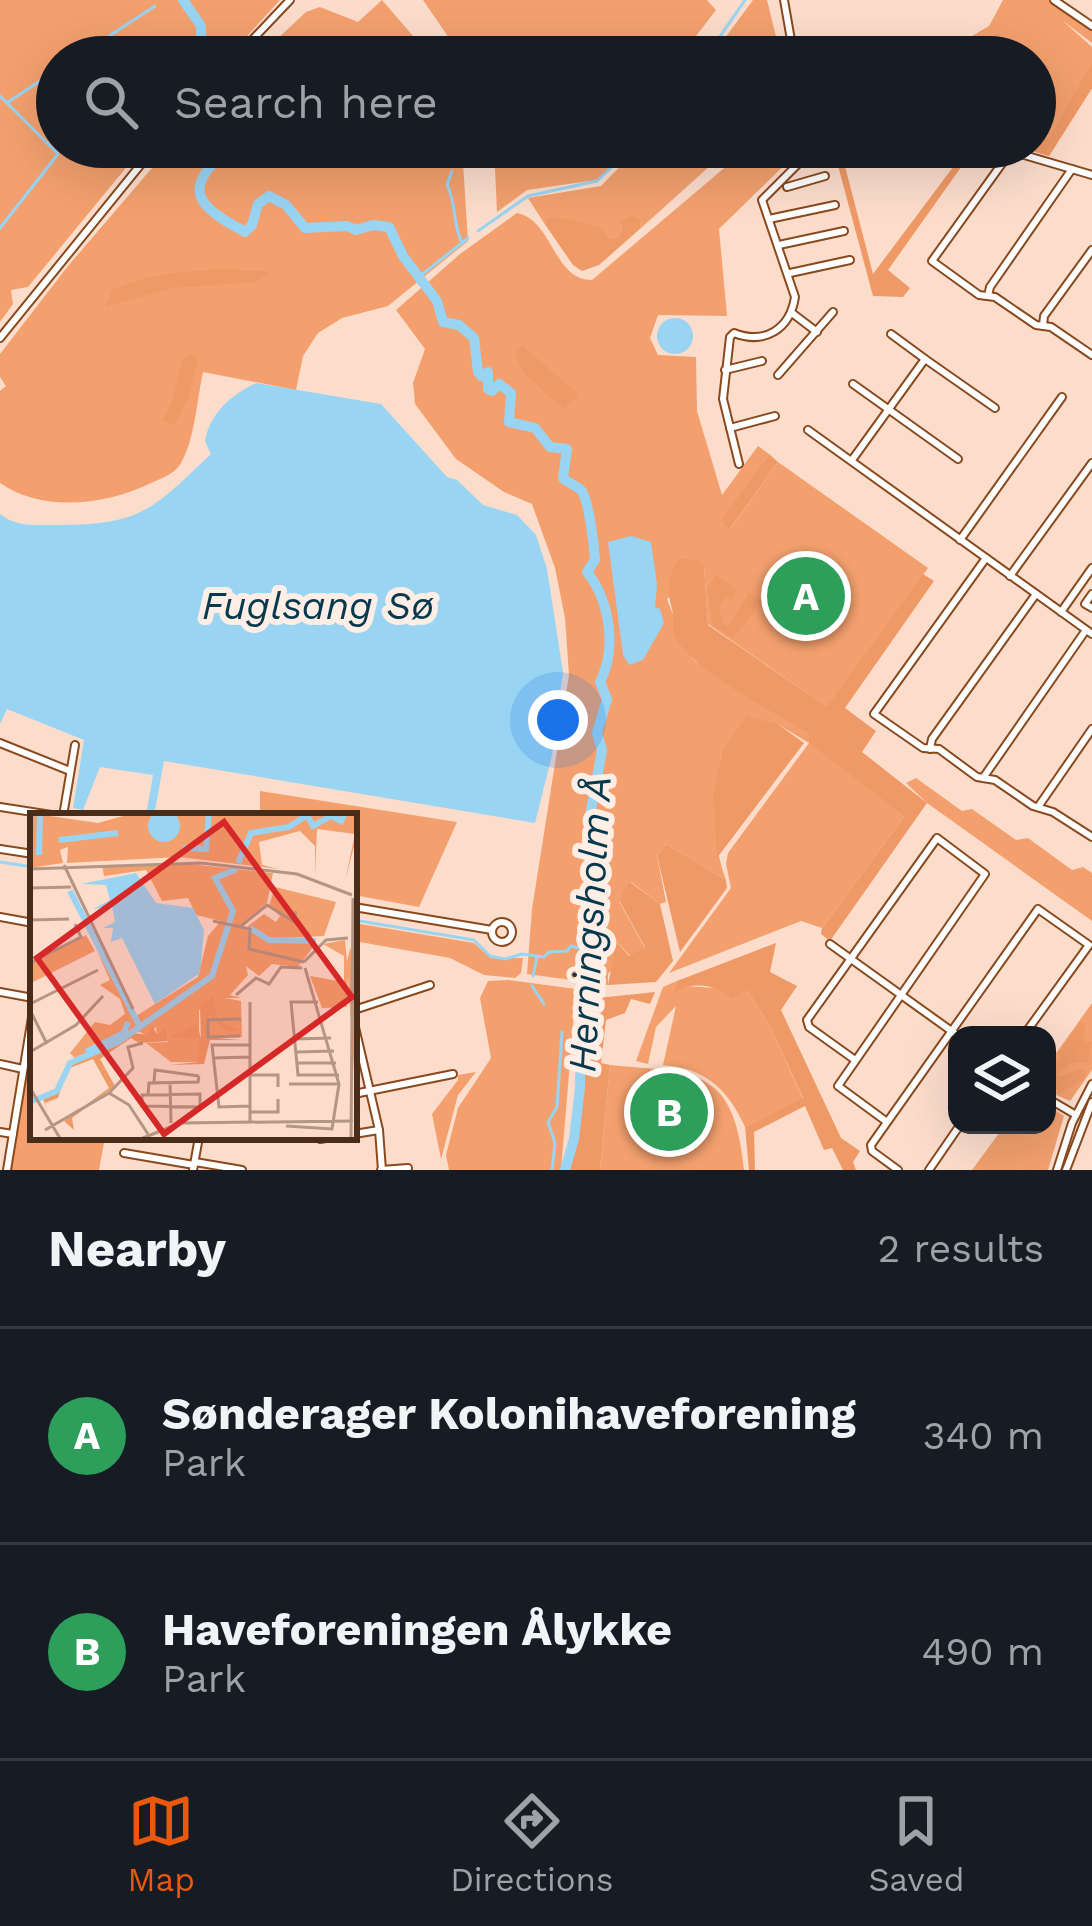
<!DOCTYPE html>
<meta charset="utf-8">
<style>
body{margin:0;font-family:"Work Sans",sans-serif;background:#20242c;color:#f1f3f6}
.controls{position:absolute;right:36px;bottom:36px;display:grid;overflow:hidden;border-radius:24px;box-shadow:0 12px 48px #0002}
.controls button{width:108px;height:108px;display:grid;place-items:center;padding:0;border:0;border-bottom:3px solid #363941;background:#171b24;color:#f1f3f6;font:60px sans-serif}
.you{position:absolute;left:558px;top:720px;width:42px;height:42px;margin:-30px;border:9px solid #fff;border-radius:50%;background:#1a73e8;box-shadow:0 0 0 18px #1a73e833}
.badge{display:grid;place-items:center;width:78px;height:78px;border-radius:50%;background:#ea580c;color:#fff;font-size:39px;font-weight:700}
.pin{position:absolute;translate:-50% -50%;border:6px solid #fff;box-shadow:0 3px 12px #0006}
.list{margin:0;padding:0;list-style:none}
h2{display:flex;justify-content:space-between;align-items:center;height:156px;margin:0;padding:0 48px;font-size:51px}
h2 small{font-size:39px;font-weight:400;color:#9ea1a6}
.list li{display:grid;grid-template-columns:78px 1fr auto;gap:36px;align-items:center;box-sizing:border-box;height:216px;padding:0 48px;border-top:3px solid #363941}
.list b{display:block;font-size:45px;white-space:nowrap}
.list p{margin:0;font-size:39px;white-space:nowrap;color:#9ea1a6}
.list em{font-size:39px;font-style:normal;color:#9ea1a6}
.icon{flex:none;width:66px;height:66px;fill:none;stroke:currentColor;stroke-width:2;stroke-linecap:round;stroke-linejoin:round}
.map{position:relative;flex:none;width:1092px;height:1170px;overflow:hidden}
.search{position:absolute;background:#171b24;box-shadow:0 12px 48px #0002;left:36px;right:36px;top:36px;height:132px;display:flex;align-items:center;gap:30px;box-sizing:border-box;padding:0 42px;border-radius:66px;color:#9ea1a6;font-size:45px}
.sheet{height:588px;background:#171b24}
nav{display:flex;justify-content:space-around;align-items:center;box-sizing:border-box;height:168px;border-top:3px solid #363941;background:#171b24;font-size:33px;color:#9ea1a6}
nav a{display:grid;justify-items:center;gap:6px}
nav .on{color:#ea580c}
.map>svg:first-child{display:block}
.green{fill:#f3a06e}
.forest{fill:#ef9966}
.water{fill:#99d4f3}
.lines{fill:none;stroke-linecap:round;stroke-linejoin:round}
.stream{stroke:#99d4f3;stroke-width:3}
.river{stroke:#99d4f3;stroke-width:10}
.minor-casing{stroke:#8a491d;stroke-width:10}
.minor{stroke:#fff;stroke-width:6}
.labels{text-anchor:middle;stroke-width:12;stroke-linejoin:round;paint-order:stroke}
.water-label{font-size:39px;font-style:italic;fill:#06394d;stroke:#feeee5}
.inset-river{fill:none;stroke:#99d4f3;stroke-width:6}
.inset-road{fill:none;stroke:#b49685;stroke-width:3}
.view{fill:#d62828;fill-opacity:0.15;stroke:#d62828;stroke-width:6}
.inset-edge{fill:none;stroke:#492c1a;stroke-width:6}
</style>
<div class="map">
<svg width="1092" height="1170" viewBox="0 0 1092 1170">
<rect width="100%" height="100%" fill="#fcddcc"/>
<g class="green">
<path d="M0 0H280L228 57H57V147H143L28 287 11 290 13 304 0 322Z"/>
<path d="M382 0 425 50 440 41 450 57H258L306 12 320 7 358 22Z"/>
<path d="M423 0H707L716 10 680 57H553L549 49 523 57H462Z"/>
<path d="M753 0H767L781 57H711Z"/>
<path d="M1003 0H1048L1092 30V43L1062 20 1092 47V88L1049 156 1018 147H1035V57H936L989 26Z"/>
<path d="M170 147H462L468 241 388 306 342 318 318 333 303 356 296 390 203 372C197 399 195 439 181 463 175 474 162 478 151 483 106 505 43 513 0 483V391L6 386 0 377V354L68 266Z"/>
<path d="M494 147H629L612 168 596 180 527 190 497 212Z"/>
<path d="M639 147H731L641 228 640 220 620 224 624 229 619 237 609 238 550 216 544 223 528 198 601 186Z"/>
<path d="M749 147H803L719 229 727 316 658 315 650 338 658 355 696 357 697 411 722 495 758 446 769 454 721 523 731 528 778 462 928 568 828 708 708 624 704 566 667 599 675 620 672 632 695 661 809 734 810 743 904 817 822 928 801 921 669 973 731 888 726 864 728 853 809 743 779 725 722 751C714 794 710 837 726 880L666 844 657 856 666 902 660 904 631 882 619 901 645 948 630 956 613 938 609 950 614 955 613 969 608 974V985L527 974 532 909 569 675 565 618 555 568 532 504 504 492 456 459 415 404 413 383 425 349 396 310 460 254 517 213C553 220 553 280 592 280Z"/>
<path d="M916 778 962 811 972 809 1016 840 1028 838 1072 870 1083 867 1092 873V921L927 803 906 783Z"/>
<path d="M260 791 457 822 419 907 354 895V816H260Z"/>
<path d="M354 923 474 943 491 958H523L521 973 515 978 484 975 450 958 354 941Z"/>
<path d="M508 980 576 989 561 1170H449L446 1155 458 1108 491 1058 480 998 488 981Z"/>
<path d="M677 981 674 991 685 986 747 990 769 1024 803 1099 745 1127C728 1089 705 1068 663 1065L676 1006 656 1027 648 1064 636 1061 663 987Z"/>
<path d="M1092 1003V1070L1070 1101 1047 1091V1066Z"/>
<path d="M33 1036V1137H105L99 1170H11Z"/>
<path d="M610 1065C698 1073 734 1068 744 1170H600Z"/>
<path d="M476 1072 458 1095 441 1159 432 1114 458 1080V1075Z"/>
<path d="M1047 1105 1064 1116 1048 1170H972L1005 1125H1047Z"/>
</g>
<g class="forest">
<path d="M1092 63V88L1049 156 1019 147H1035V138L1049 139Z"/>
<path d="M833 147H840L873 274 968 147 974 149 888 270 910 288 903 297 873 296Z"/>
<path d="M550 216 601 227 609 238 619 237 623 229 620 223 632 216 640 220 641 228 599 265 582 271 573 265 544 223Z"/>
<path d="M226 269 271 272 256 282 171 288 105 307 113 289C149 274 187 271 226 269Z"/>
<path d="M523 346 579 395 563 409 521 370 515 351Z"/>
<path d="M192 354 198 358 188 399 174 425 162 420 172 401 183 358Z"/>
<path d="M769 454 778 462 730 529 720 522Z"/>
<path d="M679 559 697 560 704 565 708 625 827 707 923 574 934 581 845 708 876 731 862 752 927 803 830 941 821 934 822 928 904 817 809 743V734C770 709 693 673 672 632 679 604 656 593 679 559Z"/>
<path d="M716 575 738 591 732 600 726 596 719 606 722 622 728 627 749 592 780 614 777 618 758 605 733 639 712 624 707 588Z"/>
<path d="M747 716 779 725 804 743 717 858 713 796 722 751Z"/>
<path d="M666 844 726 880 727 888 680 952 657 856Z"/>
<path d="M630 882 660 904 673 961 656 982 608 985 614 956 609 950 612 937 629 956 645 947 619 900Z"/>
<path d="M776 943 770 972 797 986 781 1010 841 1138 860 1151 853 1162 856 1170H843L832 1148 824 1150 805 1106 754 1132 755 1170H749L745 1127 803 1098 769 1024 747 990 732 999C716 984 692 981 673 993L677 981Z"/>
<path d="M655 992 650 1004 631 999 625 1013 606 1020 601 1063 610 1065 600 1170H570L586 1059 589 999Z"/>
<path d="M1081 1021 1086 1028 1083 1033 1086 1043 1092 1041 1089 1063H1072L1056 1074 1060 1077 1079 1069 1087 1071 1083 1080 1059 1093 1053 1078 1047 1077V1066L1052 1069 1061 1059 1058 1053Z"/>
</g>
<g class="water">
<circle cx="675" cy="336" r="18"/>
<path d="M256 383 381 404 447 477 457 480 483 505 517 515 536 535 547 569 563 672 552 755 535 823 164 761 154 816H146L153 775 100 767 83 810 73 808 84 740 7 709 0 724V514C16 527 34 525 54 525 140 525 150 512 211 454L205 441C210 413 231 395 256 383Z"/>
<path d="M631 536 651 542 657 585 655 607 660 609 664 623 643 660 629 665 623 655 608 542Z"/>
</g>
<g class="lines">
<g class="stream">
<path d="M77 57 155 6"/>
<path d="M706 57 745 0"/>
<path d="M0 96 58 154 0 228"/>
<path d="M8 102 57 70"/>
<path d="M452 171 447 185C457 205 452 222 462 243"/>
<path d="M478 231 528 196 597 181 633 147"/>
<path d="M419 277 468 238"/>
<path d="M0 862 33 867"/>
<path d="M354 920 474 940 490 956 505 959 522 954 544 957 549 952 567 951 571 946 586 950"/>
<path d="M533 976 537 956"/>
<path d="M532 986 544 1004"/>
<path d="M552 1170 555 1143 548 1122 557 1107 562 1032"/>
</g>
<g class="river">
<path d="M183 0 201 26V57"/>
<path d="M229 147C182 190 194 204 245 232L252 225 258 204 269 196 286 205 305 228 347 226 356 230 373 225 389 227 403 256 437 301 443 322 459 325 474 338 478 372 481 376 488 372V389L492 391 499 384 511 393 509 422 535 428 550 447 567 449 563 478C568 483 575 485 580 489 589 497 594 546 595 560L587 572C610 601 617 649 600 682L607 699 597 733 602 750 590 816 592 893 582 998 580 1088 574 1139 565 1170"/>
</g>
<defs>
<g id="minor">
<path d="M784 0 794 57"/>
<path d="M1054 0 1092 26"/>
<path d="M236 57 290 0"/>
<path d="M997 147 1092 175"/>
<path d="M1011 151 932 261 979 295 995 297 1036 325 1051 327 1092 355"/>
<path d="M787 187 825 176"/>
<path d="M769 219 835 205"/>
<path d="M779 245 844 231"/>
<path d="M790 273 850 260"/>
<path d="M988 296 990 287 1072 169"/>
<path d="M792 313 817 332"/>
<path d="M1043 326 1044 316 1092 250"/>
<path d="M0 338 155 147"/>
<path d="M925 359 995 408"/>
<path d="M725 370 762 361"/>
<path d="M778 375 833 312"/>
<path d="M853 384 958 459"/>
<path d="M730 428 775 416"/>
<path d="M808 430 1092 634"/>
<path d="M852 460 925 359 891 334"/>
<path d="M739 464 723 399 730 337 734 333C765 345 790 329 795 297L762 200 815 147"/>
<path d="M960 540 1062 397"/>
<path d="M986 558 874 714 923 748 939 749 977 777 995 780 1033 806 1053 812 1092 837"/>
<path d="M1010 576 1092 463"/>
<path d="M1092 594 1085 604 1092 608"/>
<path d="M1061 612 1092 568"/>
<path d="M0 743 70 771"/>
<path d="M930 749 932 739 1036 594"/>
<path d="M983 778 1086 630"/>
<path d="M0 807 58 816"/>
<path d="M1038 807 1092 729"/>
<path d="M63 816 75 745"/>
<path d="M0 849 33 854"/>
<path d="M354 907 492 930"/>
<path d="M0 917 33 923"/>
<circle cx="502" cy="932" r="10"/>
<path d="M830 944 957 1035"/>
<path d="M0 992 33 998"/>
<path d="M354 1010 430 985"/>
<path d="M354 1023 379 1130 382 1170"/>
<path d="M855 1060 809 1027 807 1020 937 838 985 874 838 1086 887 1122"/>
<path d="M0 1064 23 1069"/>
<path d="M354 1094 453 1074"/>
<path d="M1047 1098 1076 1115"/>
<path d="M0 1132 13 1134"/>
<path d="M354 1134 379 1130"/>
<path d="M320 1139 331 1137"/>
<path d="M124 1153 194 1165"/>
<path d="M195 1162 242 1170"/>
<path d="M7 1170 33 1011"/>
<path d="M193 1170 199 1137"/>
<path d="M381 1170 408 1168"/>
<path d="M898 1170 872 1151 871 1145 1038 909 1089 945 1024 1035"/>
<path d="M929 1170 960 1125"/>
<path d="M1057 1170 1072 1123 1092 1084"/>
<path d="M1066 1170 1092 1102"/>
</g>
</defs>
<use href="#minor" class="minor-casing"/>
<use href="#minor" class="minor"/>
</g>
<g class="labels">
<g class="water-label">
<text x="318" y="619">Fuglsang Sø</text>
<text transform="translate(589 924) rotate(-87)" y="14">Herningsholm Å</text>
</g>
</g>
<g transform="translate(30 813)">
<rect width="327" height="327" fill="#fcddcc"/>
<path d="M0 0 68 10 104 0H327V22L315 68 325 21 287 16 285 63V33L270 18 229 29 232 52 249 56 149 44 37 50 38 34 30 37 33 50 0 55ZM160 51 243 60 237 90 210 112 222 120 218 113 234 101 246 109 250 103 239 93 245 74 306 89 294 123 252 125 286 130 268 154 242 151 229 163 216 153 218 162 200 182 211 185H195L211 188 212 224H177V195L186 186 169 197V249H141L116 230 138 229 137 215 127 221 126 214 118 223 104 216 45 245 40 240 65 209 80 212 95 201 90 186 70 172 80 167 66 136 103 205 168 164 178 123 191 108 166 102 158 85 132 88 116 57 74 63 72 52ZM56 122 65 138 3 169 0 151ZM315 127 317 148 320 136 327 139V306L318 163 317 194 292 195 280 163 314 169V143L293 131Z" fill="#f3a06e"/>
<path d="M184 183 187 206 210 218H198L178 201V224L210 227H180L174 251 140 252 169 249V225L140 224 167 212 171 225 170 193ZM122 213 127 221 137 214 138 228 109 230 101 225 70 246 85 273 42 305 44 317 34 308 79 275 63 246 37 256 28 285 15 290 18 301 13 285 27 279 37 250 103 220 118 222Z" fill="#ef9966"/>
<path d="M118 13a16 16 0 1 1 32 0a16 16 0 1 1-32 0ZM106 60 126 90 163 95 174 117 170 160 125 191 92 125 81 129 83 115H73L85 109 82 93 63 96 80 87 76 72 51 71Z" fill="#99d4f3"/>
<path class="inset-river" d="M29 27 88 20M153 35 176 36 179 0M9 42 10 0M208 50 221 20 259 14 277 2 283 13 301 3 311 8 315 0M40 78 110 214M220 115 239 127 286 128M56 239 94 220 98 209M0 289 27 278 40 250 88 229 182 163 203 98 185 65 207 56"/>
<path class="inset-road" d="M34 52 103 196M0 56 171 50 267 61 322 82M0 75 41 74M0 107 39 106M183 108 220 116 219 136 274 149M211 113 237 92 263 108 266 98M274 149 296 127 318 125M0 150 51 124 45 111M206 182 226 165 239 171 251 154 272 155M220 189V310M288 189H261L268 262H309M0 191 68 157M0 197 17 231M210 223 178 224V207L211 206M265 226 301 225M220 232H182L189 294 220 293M0 239 46 212 73 183M267 239 304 238M183 245 220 244M268 250H306M220 262H248V274M124 269 125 257 169 263M140 269 141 310M259 271H309M0 275 31 327M79 280 99 292 118 321M118 281 119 270 168 269 169 263M170 281V294L112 293V282ZM220 299H248V286M256 313 302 316 309 271 275 155M15 317 79 280 103 255 98 234 113 230M108 327 150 310 323 308M321 327 323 85"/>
<path class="view" d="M194 9 322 184 134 321 7 145Z"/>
<rect width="327" height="327" class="inset-edge"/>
</g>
</svg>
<div class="controls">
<button><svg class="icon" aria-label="layers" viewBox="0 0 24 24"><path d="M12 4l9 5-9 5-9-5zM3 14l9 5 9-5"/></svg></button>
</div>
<div class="you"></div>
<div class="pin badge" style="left:806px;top:596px;background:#2e9e5b">A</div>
<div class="pin badge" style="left:669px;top:1112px;background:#2e9e5b">B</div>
<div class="search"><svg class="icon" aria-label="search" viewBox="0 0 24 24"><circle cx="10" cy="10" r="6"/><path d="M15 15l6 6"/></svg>Search here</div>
</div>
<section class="sheet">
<h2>Nearby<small>2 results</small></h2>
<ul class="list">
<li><span class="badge" style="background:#2e9e5b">A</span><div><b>Sønderager Kolonihaveforening</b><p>Park</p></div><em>340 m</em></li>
<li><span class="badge" style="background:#2e9e5b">B</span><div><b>Haveforeningen Ålykke</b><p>Park</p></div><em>490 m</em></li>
</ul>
</section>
<nav>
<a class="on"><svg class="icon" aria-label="map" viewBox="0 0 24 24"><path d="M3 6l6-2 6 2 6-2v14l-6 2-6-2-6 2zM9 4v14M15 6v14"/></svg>Map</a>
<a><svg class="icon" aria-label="directions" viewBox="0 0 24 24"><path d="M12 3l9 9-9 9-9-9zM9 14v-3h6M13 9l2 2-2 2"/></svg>Directions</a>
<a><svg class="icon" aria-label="saved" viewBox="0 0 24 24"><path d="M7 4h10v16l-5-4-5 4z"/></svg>Saved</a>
</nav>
